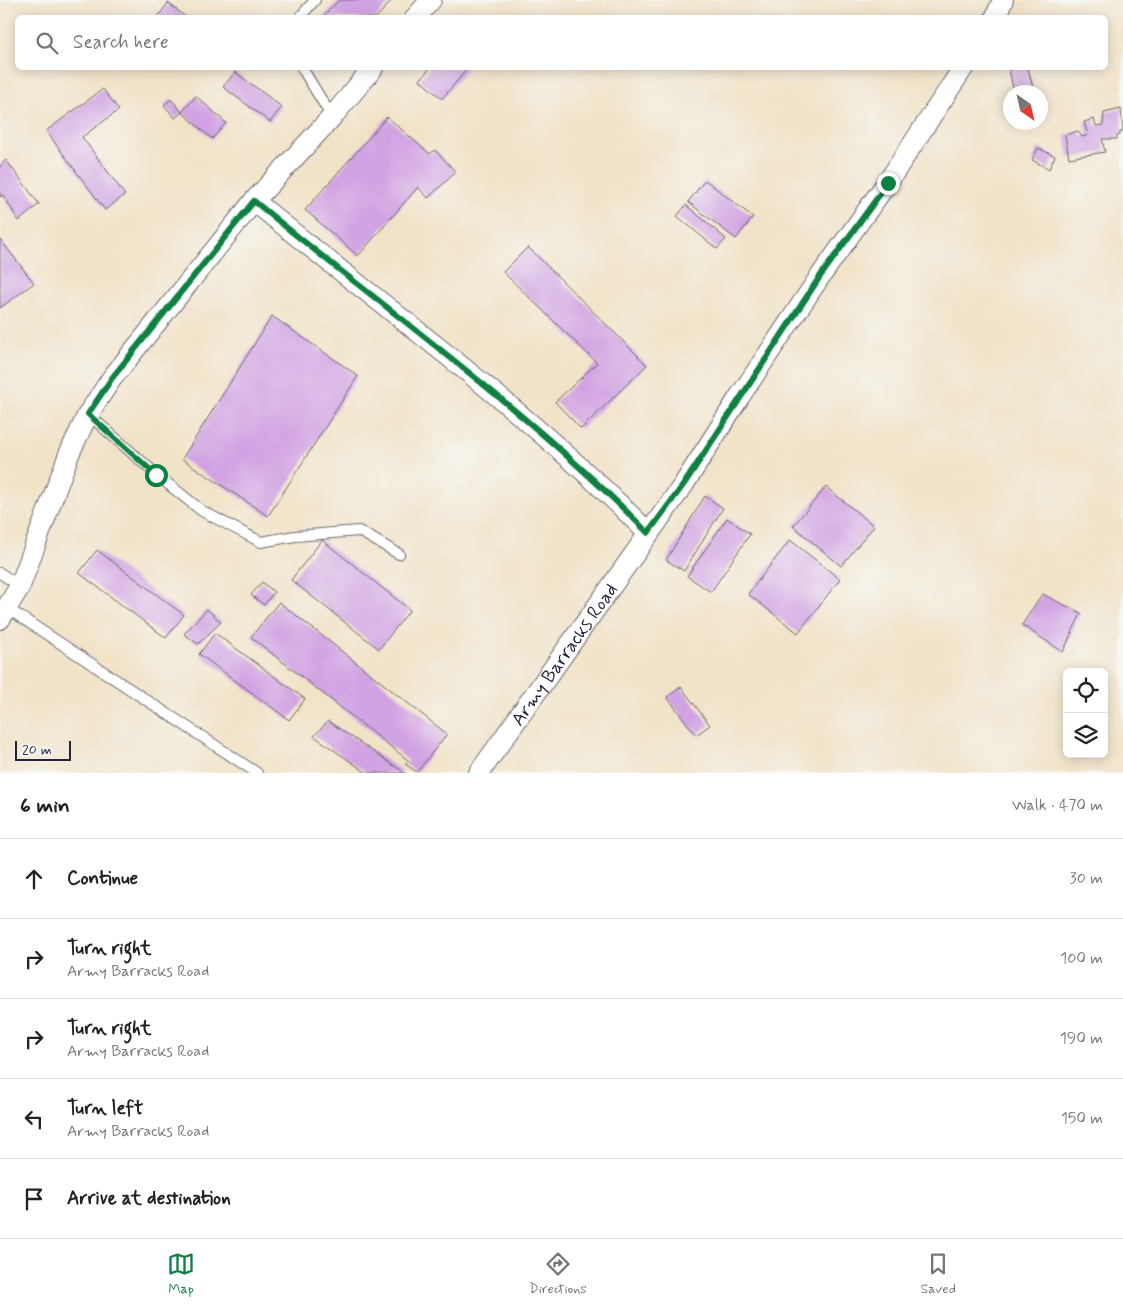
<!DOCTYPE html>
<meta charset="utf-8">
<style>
body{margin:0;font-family:Mynerve,sans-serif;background:#f2f2f2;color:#222}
.controls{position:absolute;right:15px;bottom:15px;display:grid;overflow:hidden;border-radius:8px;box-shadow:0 2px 12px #0003}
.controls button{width:45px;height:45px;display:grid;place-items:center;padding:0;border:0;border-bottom:1px solid #e0e0e0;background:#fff;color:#222;font:25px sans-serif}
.compass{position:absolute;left:1003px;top:85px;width:45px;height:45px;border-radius:50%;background:#fff;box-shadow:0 2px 12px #0003;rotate:146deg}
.scale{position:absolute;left:15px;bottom:12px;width:56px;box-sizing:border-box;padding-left:5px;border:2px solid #22223b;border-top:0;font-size:14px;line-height:18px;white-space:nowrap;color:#22223b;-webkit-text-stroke:4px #f6f6f2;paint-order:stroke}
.stop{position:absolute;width:15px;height:15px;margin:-11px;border:4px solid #0b8043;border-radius:50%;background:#fff}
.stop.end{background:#0b8043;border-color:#fff;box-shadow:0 1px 5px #0008}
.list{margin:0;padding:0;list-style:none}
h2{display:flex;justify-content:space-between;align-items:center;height:65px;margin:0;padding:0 20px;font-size:21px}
h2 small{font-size:16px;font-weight:400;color:#767676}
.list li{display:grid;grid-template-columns:32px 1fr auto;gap:15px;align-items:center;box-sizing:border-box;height:80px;padding:0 20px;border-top:1px solid #e0e0e0}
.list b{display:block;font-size:19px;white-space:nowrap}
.list p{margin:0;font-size:16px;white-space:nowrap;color:#767676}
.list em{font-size:16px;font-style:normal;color:#767676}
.icon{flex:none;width:28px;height:28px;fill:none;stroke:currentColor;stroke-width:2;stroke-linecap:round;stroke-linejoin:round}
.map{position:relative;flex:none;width:1123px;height:773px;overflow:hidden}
.search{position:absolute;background:#fff;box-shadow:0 2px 12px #0003;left:15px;right:15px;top:15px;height:55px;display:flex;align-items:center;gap:12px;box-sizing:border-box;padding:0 18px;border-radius:8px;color:#767676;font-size:19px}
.sheet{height:465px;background:#fff}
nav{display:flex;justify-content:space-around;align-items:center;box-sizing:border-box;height:70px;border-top:1px solid #e0e0e0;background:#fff;font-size:14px;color:#767676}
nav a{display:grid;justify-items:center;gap:2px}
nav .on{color:#0b8043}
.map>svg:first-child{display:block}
.building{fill:#d2a3e3}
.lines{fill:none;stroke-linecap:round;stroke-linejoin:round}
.lane-casing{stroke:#6a666c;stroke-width:12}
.street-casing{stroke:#6a666c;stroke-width:22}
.lane{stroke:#fff;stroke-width:10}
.street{stroke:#fff;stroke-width:20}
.route{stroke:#0b8043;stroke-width:6}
.labels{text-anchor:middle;stroke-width:4.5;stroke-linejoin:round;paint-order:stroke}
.street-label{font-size:19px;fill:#22223b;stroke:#f6f6f2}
</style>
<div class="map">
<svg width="1123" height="773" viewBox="0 0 1123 773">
<rect width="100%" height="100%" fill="#f6f6f2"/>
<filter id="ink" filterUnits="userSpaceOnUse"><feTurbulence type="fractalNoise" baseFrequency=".02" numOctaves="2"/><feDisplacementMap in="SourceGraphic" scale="10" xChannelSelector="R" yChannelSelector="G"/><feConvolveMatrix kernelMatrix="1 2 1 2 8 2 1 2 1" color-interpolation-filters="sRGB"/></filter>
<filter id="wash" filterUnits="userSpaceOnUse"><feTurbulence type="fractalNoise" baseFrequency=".0096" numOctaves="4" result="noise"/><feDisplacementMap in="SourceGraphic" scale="20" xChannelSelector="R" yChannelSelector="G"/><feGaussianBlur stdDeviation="1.12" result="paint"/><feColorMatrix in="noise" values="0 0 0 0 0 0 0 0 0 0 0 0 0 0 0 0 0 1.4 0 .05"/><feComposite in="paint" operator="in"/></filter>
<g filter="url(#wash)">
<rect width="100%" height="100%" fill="#f1e3c8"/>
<g id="blocks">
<g class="building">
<path d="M339 0H392L376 18H322Z"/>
<path d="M168 3 187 18H157Z"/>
<path d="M430 68H468L442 99 420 80Z"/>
<path d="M1019 68H1028L1034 92H1014L1009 70Z"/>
<path d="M235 72 282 107 270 122 223 87Z"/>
<path d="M103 89 119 110 82 137 125 195 105 210 46 131Z"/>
<path d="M196 96 226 123 212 139 182 112Z"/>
<path d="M171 99 182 112 175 118 164 105Z"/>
<path d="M1121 109 1123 132H1120V135L1117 136V139H1102L1105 152 1069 158 1065 135 1078 131 1082 137 1088 135 1084 122 1094 119 1096 126 1103 125 1104 113Z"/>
<path d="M387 117 430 154 435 150 456 172 428 198 418 187 358 256 305 210Z"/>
<path d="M1038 148 1055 156 1049 169 1032 160Z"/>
<path d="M6 160 39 204 19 221 3 195 0 197V166Z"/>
<path d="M705 180 753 217 736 239 688 202Z"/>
<path d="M686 205 726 239 717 249 677 216Z"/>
<path d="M0 239 34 283 0 308Z"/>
<path d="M528 247 647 365 581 429 555 402 597 363 503 272Z"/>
<path d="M272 316 358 376 268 516 182 459Z"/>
<path d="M826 487 874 526 841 566 793 526Z"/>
<path d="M705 496 723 508 684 571 666 560Z"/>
<path d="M727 518 750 534 711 592 687 576Z"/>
<path d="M322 540 410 610 379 649 291 580Z"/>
<path d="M790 540 840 579 798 633 748 594Z"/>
<path d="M97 550 184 615 166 638 79 573Z"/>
<path d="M262 582 274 592 264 605 251 595Z"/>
<path d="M1042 594 1081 613 1063 652 1022 625Z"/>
<path d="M279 602 447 734 417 772 405 764 409 761 251 637Z"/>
<path d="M207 609 221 622 198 644 184 634Z"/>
<path d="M215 633 305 699 289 720 199 654Z"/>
<path d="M681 687 710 725 696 735 667 697Z"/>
<path d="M328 721 405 773H367L314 736Z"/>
</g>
</g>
</g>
<g filter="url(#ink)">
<use href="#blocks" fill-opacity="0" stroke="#6a666c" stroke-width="1"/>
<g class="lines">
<defs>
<g id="lane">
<path d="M299 18 315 0"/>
<path d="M302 68 332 117"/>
<path d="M88 414 157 475 202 511 261 542 295 536 359 531 399 554"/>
<path d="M0 573 20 586"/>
<path d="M7 608 257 773"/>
</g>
<g id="street">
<path d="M415 18 431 0"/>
<path d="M995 18 1003 0"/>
<path d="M254 201C386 310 528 410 648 533"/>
<path d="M0 619 20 586 69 454 88 414 112 378 254 201 332 117 373 68"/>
<path id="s1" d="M479 773 684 484 740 396 819 278 887 183 963 68"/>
</g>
</defs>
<use href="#lane" class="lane-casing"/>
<use href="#street" class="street-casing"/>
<use href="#lane" class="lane"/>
<use href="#street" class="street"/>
</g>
</g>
<g class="lines" filter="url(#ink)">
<path class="route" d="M156 475 88 414 112 378 254 201C386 310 528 410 648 533L684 484 819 278 888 183"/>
</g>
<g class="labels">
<g class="street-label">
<text dy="7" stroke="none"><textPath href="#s1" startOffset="146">Army Barracks Road</textPath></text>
</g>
</g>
</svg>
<div class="controls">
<button><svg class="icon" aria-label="locate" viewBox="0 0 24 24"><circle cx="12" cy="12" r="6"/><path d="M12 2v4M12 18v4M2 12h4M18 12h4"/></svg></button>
<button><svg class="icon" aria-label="layers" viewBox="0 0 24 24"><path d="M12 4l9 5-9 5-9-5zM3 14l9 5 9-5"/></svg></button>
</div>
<svg class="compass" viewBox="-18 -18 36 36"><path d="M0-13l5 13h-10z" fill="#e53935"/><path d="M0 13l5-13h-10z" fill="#767676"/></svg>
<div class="scale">20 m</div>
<div class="stop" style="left:156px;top:475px"></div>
<div class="stop end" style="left:888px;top:183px"></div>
<div class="search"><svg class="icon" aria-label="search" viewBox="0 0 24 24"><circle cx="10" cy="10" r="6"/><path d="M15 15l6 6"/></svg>Search here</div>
</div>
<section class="sheet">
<h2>6 min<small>Walk · 470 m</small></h2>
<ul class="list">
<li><svg class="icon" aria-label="ahead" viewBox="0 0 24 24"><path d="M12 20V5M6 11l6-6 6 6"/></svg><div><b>Continue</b></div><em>30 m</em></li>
<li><svg class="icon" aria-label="right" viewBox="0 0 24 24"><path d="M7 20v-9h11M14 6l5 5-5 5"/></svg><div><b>Turn right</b><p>Army Barracks Road</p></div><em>100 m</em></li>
<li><svg class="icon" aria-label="right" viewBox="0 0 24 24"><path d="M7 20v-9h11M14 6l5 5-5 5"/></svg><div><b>Turn right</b><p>Army Barracks Road</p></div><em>190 m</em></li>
<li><svg class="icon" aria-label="left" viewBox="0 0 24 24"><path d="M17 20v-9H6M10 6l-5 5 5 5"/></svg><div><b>Turn left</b><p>Army Barracks Road</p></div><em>150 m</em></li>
<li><svg class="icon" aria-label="arrive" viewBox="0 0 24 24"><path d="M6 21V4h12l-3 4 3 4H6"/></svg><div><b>Arrive at destination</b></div></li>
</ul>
</section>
<nav>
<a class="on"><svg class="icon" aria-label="map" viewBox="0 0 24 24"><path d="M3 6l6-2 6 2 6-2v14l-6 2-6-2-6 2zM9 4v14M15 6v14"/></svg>Map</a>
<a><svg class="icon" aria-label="directions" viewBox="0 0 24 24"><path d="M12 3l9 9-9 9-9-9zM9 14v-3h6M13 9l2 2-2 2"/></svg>Directions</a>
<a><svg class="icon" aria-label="saved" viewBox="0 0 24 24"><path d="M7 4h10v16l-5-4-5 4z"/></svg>Saved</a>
</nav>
